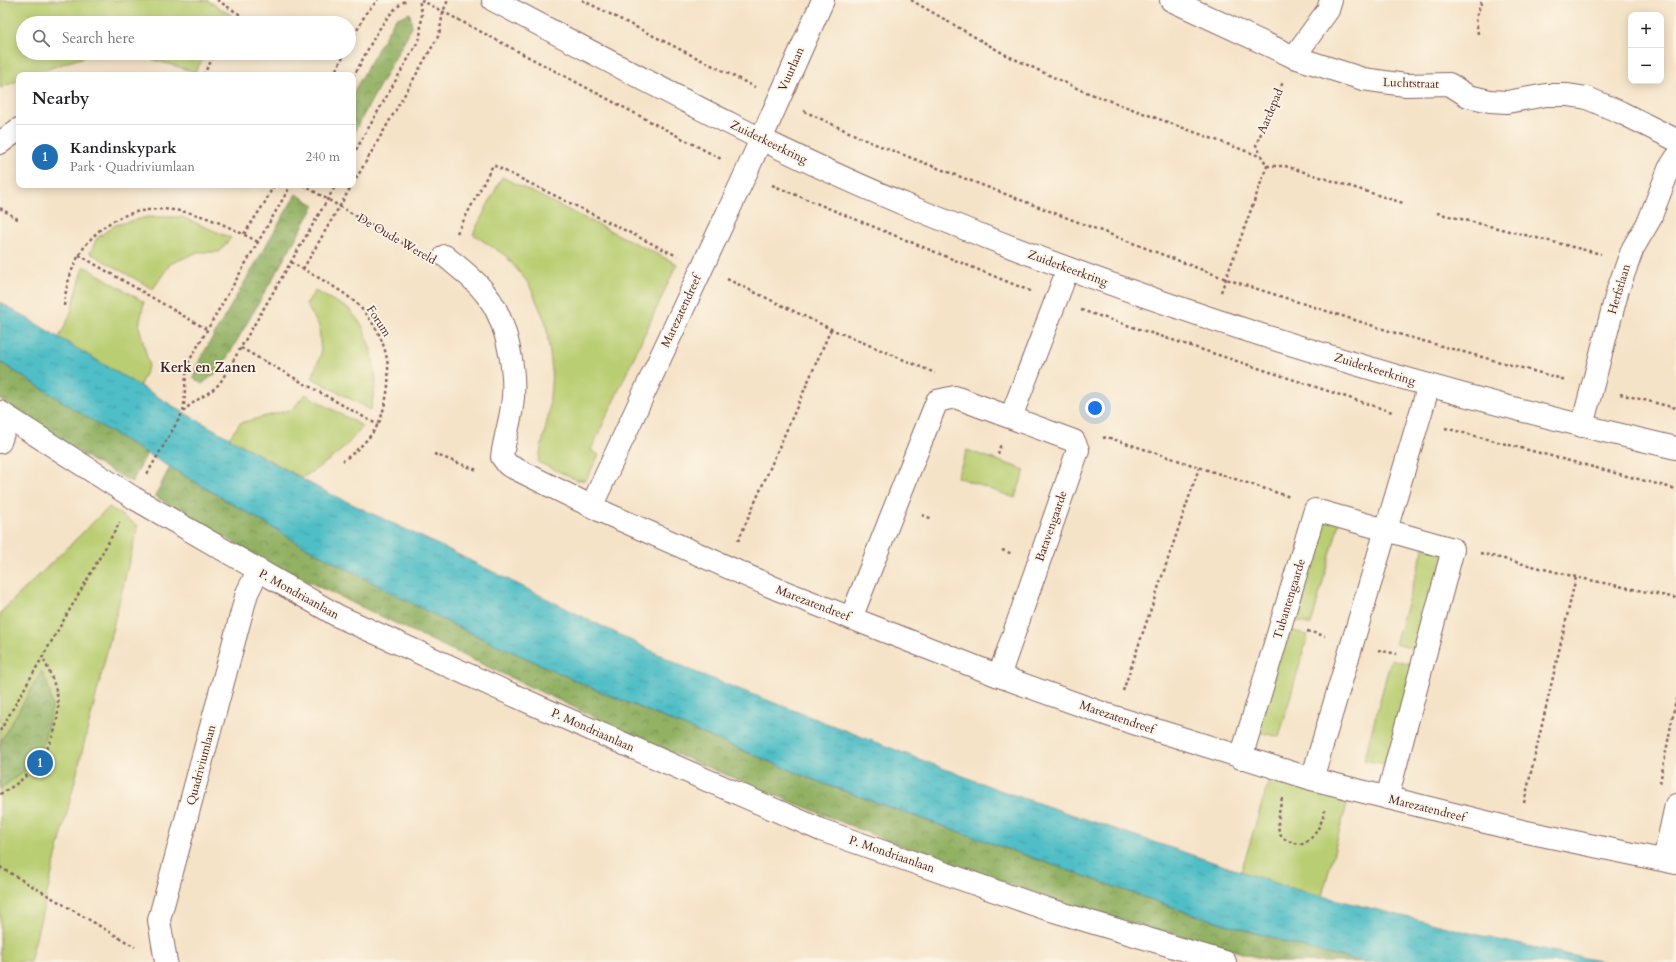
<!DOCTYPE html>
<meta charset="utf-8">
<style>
body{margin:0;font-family:Cardo,serif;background:#f2f2f2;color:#202124}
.controls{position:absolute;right:12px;top:12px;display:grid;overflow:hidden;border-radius:8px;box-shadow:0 2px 10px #0003}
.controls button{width:36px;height:36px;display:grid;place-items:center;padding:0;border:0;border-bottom:1px solid #e0e0e0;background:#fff;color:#202124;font:20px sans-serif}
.you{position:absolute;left:1095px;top:408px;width:14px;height:14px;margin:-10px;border:3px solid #fff;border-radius:50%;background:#1a73e8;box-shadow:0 0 0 6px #1a73e833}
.badge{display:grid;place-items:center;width:26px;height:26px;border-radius:50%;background:#1f6fb2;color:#fff;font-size:13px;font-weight:700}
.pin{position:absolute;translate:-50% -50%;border:2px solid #fff;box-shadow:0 1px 4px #0006}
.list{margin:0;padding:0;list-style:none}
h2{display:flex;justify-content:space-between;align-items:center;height:52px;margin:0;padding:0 16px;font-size:17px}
h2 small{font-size:13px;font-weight:400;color:#757577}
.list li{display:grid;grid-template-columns:26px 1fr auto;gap:12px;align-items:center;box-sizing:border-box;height:64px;padding:0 16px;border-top:1px solid #e0e0e0}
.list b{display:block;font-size:15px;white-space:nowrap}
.list p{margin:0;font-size:13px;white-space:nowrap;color:#757577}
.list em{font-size:13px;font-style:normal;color:#757577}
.icon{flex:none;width:22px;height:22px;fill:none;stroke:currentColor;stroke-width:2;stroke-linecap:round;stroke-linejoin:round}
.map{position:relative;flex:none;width:1676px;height:962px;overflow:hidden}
.search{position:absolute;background:#fff;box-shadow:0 2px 10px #0003;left:16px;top:16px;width:340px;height:44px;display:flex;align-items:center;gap:10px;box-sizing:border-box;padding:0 14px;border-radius:22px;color:#757577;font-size:15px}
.panel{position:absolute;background:#fff;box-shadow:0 2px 10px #0003;left:16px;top:72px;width:340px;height:116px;border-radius:8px}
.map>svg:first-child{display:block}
.green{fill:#b9ce72;stroke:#82764e}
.forest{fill:url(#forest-crowns);stroke:#6e6848}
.water{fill:url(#water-ripples);stroke:#4c6e78}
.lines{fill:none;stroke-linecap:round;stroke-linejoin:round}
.pedestrian-casing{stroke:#866462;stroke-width:24}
.minor-casing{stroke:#866462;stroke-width:24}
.path{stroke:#866462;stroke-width:2.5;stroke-dasharray:3 3;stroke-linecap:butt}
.pedestrian{stroke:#fff;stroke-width:22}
.minor{stroke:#fff;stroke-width:22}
.labels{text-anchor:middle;stroke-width:3.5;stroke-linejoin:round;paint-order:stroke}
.street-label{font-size:12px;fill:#4a1f2b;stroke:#fcf5e5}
.quarter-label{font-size:14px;font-weight:bold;fill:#4a1f2b;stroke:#fcf5e5}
</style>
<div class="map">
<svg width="1676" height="962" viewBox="0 0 1676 962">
<defs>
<pattern id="forest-crowns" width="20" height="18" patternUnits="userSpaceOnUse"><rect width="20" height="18" fill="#92b164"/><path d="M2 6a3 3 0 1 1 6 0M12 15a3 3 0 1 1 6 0" fill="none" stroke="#798f53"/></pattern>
<pattern id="water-ripples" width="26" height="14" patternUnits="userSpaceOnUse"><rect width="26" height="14" fill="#4fbec6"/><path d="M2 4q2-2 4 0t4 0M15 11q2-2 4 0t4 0" fill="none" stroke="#449aa1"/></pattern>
</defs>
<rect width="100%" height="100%" fill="#fcf5e5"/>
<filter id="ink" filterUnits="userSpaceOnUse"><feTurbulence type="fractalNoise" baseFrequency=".025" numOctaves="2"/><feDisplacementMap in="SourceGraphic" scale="8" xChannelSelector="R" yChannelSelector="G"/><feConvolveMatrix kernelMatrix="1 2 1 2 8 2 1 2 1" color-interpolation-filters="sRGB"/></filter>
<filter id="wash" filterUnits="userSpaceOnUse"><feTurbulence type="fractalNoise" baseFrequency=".012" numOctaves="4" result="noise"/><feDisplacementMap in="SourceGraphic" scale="16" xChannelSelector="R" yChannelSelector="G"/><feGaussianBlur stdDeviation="0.9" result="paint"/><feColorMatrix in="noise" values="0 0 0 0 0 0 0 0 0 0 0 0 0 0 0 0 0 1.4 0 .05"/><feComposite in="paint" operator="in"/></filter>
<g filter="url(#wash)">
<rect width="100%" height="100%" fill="#f5e3c8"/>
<g class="green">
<path d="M0 0H207L231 15 226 23H23V53H207L195 72 142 56H87L29 75H19V80L0 88Z"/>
<path d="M502 177 677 264 591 450 599 455 586 480H577L538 462 549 412 552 371 546 323 529 284 506 256 473 234Z"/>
<path d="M147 217H182L231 238 219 252H198L170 264 153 289 90 253 97 238 115 225Z"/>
<path d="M84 266 144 302 139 326 149 365 139 387 59 338 70 315Z"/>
<path d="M315 291 349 309 362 325 372 353 376 381 371 410 312 378 321 354 319 326 306 304Z"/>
<path d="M305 394 362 426C344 452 327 462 302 478L229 438 240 423 293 409Z"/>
<path d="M967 450 1025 470 1015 498 957 477Z"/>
<path d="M109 507 138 526 30 962H0V613Z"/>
<path d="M1318 516 1339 523 1311 625 1288 619Z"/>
<path d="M1424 547 1444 553 1419 650 1395 644Z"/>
<path d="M1286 629 1308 635 1279 737 1255 731Z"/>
<path d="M1391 659 1415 665 1389 765 1364 760Z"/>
<path d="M1273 767 1351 789 1322 896 1290 888 1241 872Z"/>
</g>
<g class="forest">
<path d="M410 13 412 27 353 134V93L395 19Z"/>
<path d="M296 194 315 205 220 370 202 384 193 378 200 359Z"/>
<path d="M0 362 147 453 132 482 91 460 0 399Z"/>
<path d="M170 467 300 544 449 623 599 691 824 784 1189 913 1326 954 1366 962H1275L1068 905 893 843 658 747 435 642 269 563 155 496Z"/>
<path d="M42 671 50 691 52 708 41 753 31 766 0 789V742Z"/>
</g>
<path class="water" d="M0 302 183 412 320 489 447 549 692 671 999 790 1290 888 1494 939 1603 962H1366L1326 954 1189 913 824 784 599 691 449 623 300 544 104 428 0 362Z"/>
</g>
<g filter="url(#ink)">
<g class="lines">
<defs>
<path id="pedestrian" d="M1241 758 1315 510 1453 549 1387 798"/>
<g id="minor">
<path d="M493 0C632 73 770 149 916 209 1161 310 1417 389 1676 448"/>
<path d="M1171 0 1294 57 1363 79 1405 85 1449 84 1468 96 1490 101 1507 102 1546 95H1568L1587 98 1620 112 1676 140"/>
<path d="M1294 57 1328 10 1331 0"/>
<path d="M0 143 19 129"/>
<path d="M445 256C459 268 474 278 485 293 507 319 517 373 512 406 510 423 504 440 502 457L508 465 603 512 777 589 999 676 1108 715 1312 779 1522 831 1676 863"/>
<path d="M0 412 134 498 338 616 542 708 821 830 1044 908 1225 962"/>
<path d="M1011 417 1068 269"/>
<path d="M1582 426 1618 289 1633 248 1649 221 1669 169 1676 158"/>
<path d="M0 442 8 418"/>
<path d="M592 505 746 173 823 0"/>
<path d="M851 618 937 401 955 397 1074 441 1078 450 999 676"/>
<path d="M1312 779 1429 385"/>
<path d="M1664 860 1676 805"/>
<path d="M166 962 159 920 247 593 258 571"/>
</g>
</defs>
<use href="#pedestrian" class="pedestrian-casing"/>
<use href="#minor" class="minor-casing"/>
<g class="path">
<path d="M217 0 239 14 233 23"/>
<path d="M421 0 723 160"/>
<path d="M582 0 755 87"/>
<path d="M911 0 1006 55 1083 91 1262 157"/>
<path d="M1478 34 1476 18 1482 0"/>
<path d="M349 46 366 13 378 0"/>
<path d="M203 75 216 53"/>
<path d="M333 75 345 53"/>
<path d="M353 77C368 52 381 15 407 0"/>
<path d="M804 111 870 142 1226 279 1405 336 1566 380"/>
<path d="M353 155 420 38 422 13 419 0"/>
<path d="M1267 166H1285L1403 203"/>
<path d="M353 184 439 35 443 12 448 0"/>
<path d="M303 185 418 252"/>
<path d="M772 185 1030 291"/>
<path d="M0 208 19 220"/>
<path d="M1437 213 1601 254"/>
<path d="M457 233 493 165 677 256"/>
<path d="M244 234 264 204 274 185"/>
<path d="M79 255 208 330"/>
<path d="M291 262C314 276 339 287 358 305 385 333 394 366 385 403 383 411 381 420 377 426 368 441 356 451 343 461"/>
<path d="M303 269 352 185"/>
<path d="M727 279 831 329 935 373"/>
<path d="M1221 292 1267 166 1256 145 1283 82"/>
<path d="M64 306C69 246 110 203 173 210 203 213 232 228 258 242"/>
<path d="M1081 310 1392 412"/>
<path d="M241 348 378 425"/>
<path d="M1620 394 1676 408"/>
<path d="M183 411C186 395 184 380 188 363L291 185"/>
<path d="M1445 428 1676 489"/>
<path d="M1103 438 1107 437 1290 497"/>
<path d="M434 454 477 470"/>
<path d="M998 454 1001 443"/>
<path d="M147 474 183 412C193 400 209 395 220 383L336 185"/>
<path d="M922 515 933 519"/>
<path d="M738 541 831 329"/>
<path d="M1002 550 1013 554"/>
<path d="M1480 553 1580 578 1676 598"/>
<path d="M1307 631 1325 636"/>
<path d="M1378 650 1397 654"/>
<path d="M1123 691 1199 468"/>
<path d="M0 731 120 522"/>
<path d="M1660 783 1676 699"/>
<path d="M0 794C33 777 58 744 58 707 59 690 49 672 43 657"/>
<path d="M1282 798C1277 822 1271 843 1304 844 1317 834 1321 825 1325 810"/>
<path d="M1524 803 1576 577"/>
<path d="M0 867 135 947"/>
</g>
<use href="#pedestrian" class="pedestrian"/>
<use href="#minor" class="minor"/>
</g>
</g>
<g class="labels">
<g class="street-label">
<text transform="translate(791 69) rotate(-66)" y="4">Vuurlaan</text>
<text transform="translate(1411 83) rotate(2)" y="4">Luchtstraat</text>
<text transform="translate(1270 111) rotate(-67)" y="4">Aardepad</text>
<text transform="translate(769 142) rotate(26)" y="4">Zuiderkeerkring</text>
<text transform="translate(397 239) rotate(30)" y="4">De Oude Wereld</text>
<text transform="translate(1068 268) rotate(20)" y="4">Zuiderkeerkring</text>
<text transform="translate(1619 289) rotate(-73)" y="4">Herfstlaan</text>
<text transform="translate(681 311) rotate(-65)" y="4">Marezatendreef</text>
<text transform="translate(379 321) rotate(57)" y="4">Forum</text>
<text transform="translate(1375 369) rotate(17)" y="4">Zuiderkeerkring</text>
<text transform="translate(1051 526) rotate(-71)" y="4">Batavengaarde</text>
<text transform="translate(299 594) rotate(29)" y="4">P. Mondriaanlaan</text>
<text transform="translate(1289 599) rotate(-73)" y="4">Tubantengaarde</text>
<text transform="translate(813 603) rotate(21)" y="4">Marezatendreef</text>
<text transform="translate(1117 717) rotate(19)" y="4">Marezatendreef</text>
<text transform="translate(593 730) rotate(24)" y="4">P. Mondriaanlaan</text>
<text transform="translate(201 765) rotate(-75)" y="4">Quadriviumlaan</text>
<text transform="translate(1427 808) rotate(14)" y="4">Marezatendreef</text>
<text transform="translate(892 854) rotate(19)" y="4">P. Mondriaanlaan</text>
</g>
<g class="quarter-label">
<text x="208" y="372">Kerk en Zanen</text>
</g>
</g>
</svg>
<div class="controls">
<button>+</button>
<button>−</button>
</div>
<div class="you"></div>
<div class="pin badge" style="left:40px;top:763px">1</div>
<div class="search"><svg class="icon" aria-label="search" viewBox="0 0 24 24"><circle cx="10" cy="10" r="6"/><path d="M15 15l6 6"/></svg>Search here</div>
<section class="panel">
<h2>Nearby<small></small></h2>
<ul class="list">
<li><span class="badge">1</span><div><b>Kandinskypark</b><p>Park · Quadriviumlaan</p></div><em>240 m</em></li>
</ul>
</section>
</div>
